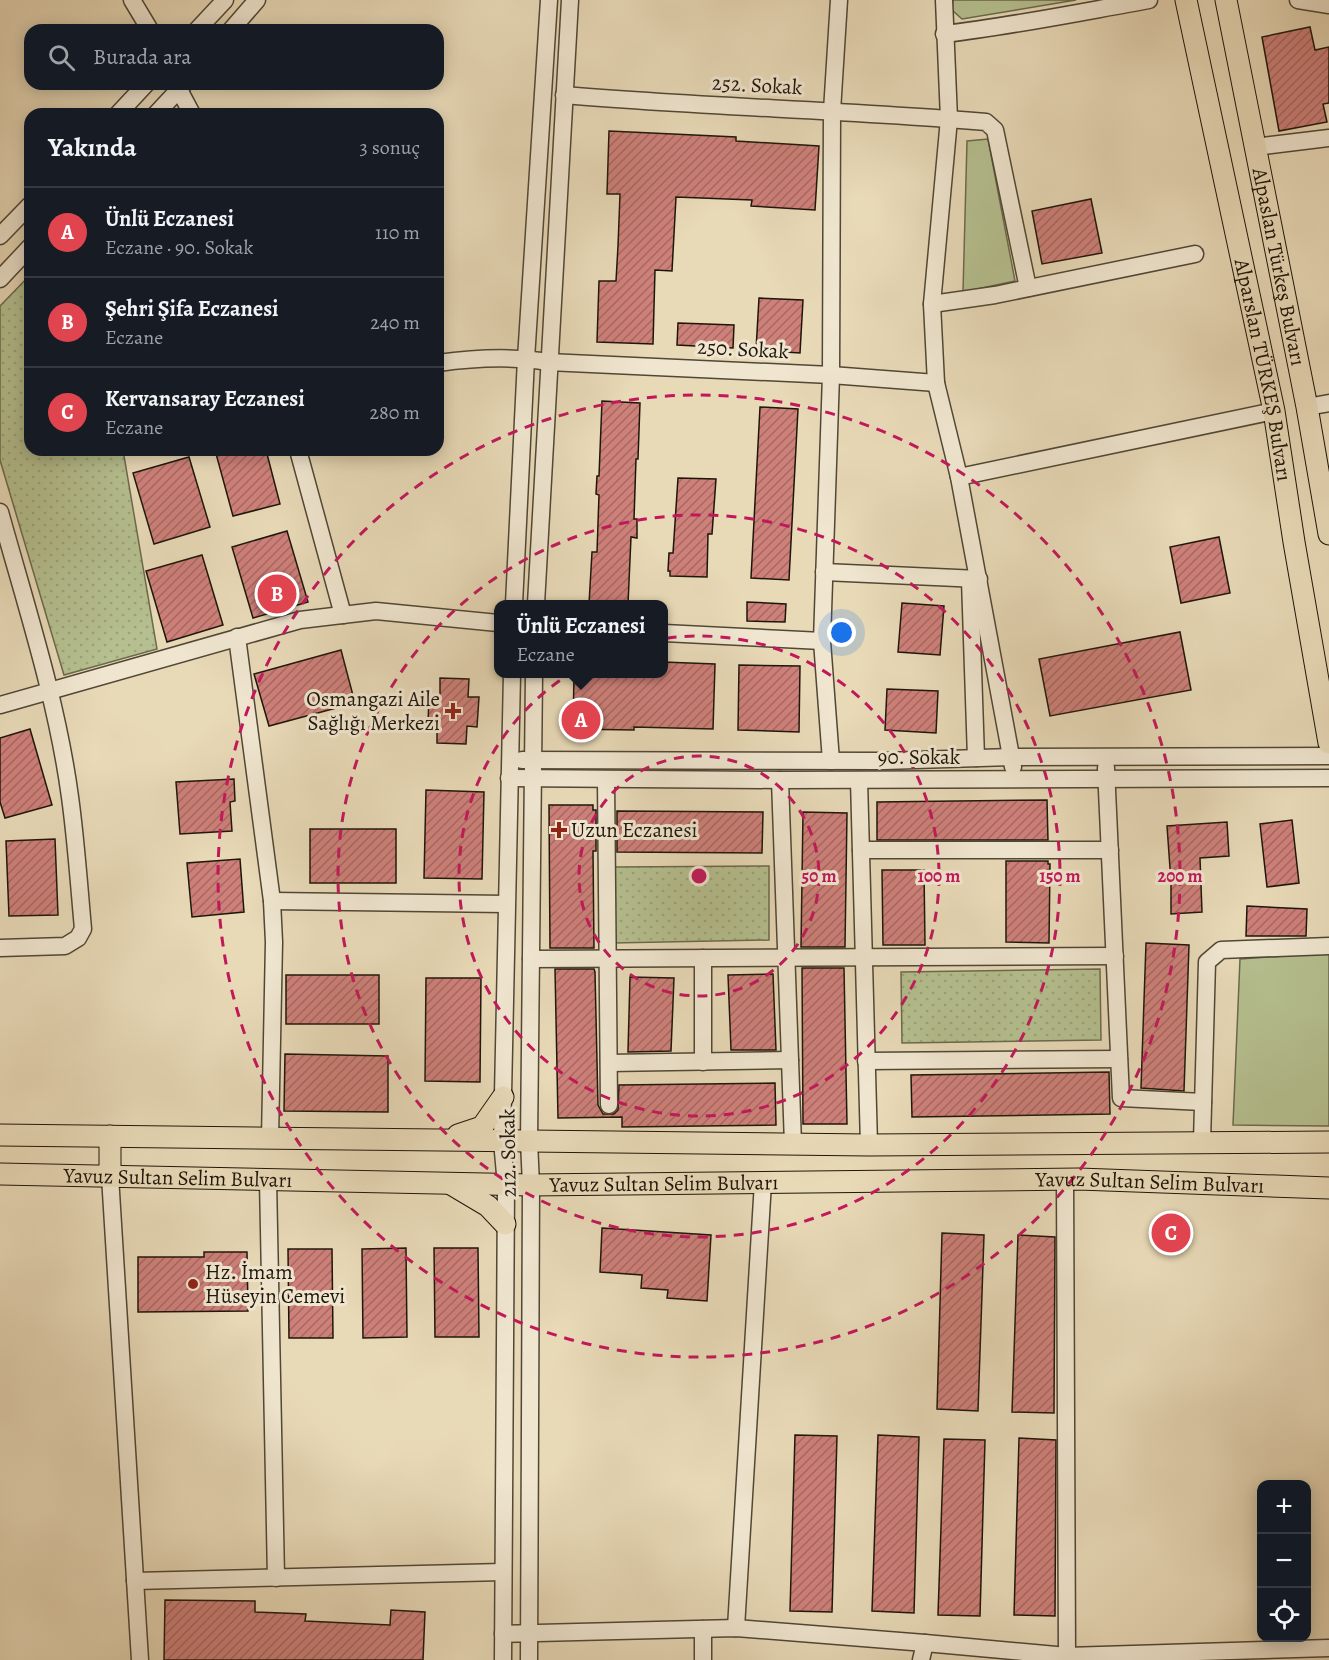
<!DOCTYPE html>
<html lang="tr">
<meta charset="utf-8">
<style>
body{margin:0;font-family:Alegreya,serif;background:#242831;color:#f1f3f6}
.controls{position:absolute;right:18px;bottom:18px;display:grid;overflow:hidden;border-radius:12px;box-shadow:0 3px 15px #0003}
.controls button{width:54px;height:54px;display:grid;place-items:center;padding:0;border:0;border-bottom:2px solid #363941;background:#171b24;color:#f1f3f6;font:30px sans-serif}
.you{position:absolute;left:842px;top:633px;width:21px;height:21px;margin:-15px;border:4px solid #fff;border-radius:50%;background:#1a73e8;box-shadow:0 0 0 9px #1a73e833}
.badge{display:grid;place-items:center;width:39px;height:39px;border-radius:50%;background:#c59692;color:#fff;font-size:20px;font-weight:700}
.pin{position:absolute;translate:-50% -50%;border:3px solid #fff;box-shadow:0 2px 6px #0006}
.popup{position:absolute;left:494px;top:600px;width:174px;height:78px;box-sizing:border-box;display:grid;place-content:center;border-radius:12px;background:#171b24;filter:drop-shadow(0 2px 4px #0005);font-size:20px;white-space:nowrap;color:#9ea1a6}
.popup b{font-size:22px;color:#f1f3f6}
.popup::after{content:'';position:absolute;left:50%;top:100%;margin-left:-12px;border:12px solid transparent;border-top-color:#171b24}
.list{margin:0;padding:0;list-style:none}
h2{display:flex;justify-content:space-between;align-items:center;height:78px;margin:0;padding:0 24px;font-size:26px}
h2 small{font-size:20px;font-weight:400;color:#9ea1a6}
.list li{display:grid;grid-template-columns:39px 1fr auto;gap:18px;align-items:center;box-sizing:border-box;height:90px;padding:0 24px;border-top:2px solid #363941}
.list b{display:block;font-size:22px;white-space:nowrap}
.list p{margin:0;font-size:20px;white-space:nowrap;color:#9ea1a6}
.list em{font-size:20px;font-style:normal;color:#9ea1a6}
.icon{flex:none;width:33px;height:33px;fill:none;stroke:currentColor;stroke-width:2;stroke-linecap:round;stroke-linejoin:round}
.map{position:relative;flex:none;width:1329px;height:1660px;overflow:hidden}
.search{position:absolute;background:#171b24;box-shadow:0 3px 15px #0003;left:24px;top:24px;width:420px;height:66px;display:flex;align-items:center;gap:15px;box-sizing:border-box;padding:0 21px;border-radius:18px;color:#9ea1a6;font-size:22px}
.panel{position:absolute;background:#171b24;box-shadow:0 3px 15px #0003;left:24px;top:108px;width:420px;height:348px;border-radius:18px}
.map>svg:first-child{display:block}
.green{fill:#b5bf8f;stroke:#6a6a4d;stroke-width:1.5}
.park{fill:url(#park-dots);stroke:#6a6a4d;stroke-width:1.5}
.building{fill:url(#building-hatch);stroke:#1e160b;stroke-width:1.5}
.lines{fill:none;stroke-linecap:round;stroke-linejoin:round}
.minor-casing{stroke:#504736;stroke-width:19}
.major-casing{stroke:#1e160b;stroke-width:23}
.minor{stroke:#f0e6d0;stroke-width:16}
.major{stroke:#e8d9b7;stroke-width:21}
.ring{fill:none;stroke:#c2185b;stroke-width:3;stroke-dasharray:10 8}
.poi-dot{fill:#8f2418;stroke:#f0e6d0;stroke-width:2}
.labels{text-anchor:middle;stroke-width:6;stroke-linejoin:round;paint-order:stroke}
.street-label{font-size:21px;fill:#1e160b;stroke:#f0e6d0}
.poi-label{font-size:21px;fill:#1e160b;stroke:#f0e6d0;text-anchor:start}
.centre{fill:#c2185b;stroke:#f0e6d0;stroke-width:3}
.ring-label{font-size:18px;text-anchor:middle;font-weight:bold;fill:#c2185b;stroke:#f0e6d0;stroke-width:6;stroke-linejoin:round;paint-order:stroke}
</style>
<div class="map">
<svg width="1329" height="1660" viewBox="0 0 1329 1660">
<defs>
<pattern id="park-dots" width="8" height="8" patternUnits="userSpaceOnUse" patternTransform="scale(1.5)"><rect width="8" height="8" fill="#b5bf8f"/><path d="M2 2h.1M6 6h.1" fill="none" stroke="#9ba37a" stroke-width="1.8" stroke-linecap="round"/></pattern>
<pattern id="building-hatch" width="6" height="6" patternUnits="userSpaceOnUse" patternTransform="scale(1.5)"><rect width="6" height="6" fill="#ce807a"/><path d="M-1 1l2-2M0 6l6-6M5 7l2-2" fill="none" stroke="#a76862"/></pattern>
</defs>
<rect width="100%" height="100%" fill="#e8d9b7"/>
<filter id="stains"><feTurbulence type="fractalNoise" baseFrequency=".00333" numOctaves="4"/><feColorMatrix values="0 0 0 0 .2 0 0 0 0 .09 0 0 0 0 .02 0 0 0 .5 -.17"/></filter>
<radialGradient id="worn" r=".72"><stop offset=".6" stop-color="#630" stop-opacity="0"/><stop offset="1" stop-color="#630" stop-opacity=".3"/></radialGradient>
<g class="green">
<path d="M953 0H1076L962 19 952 10Z"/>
<path d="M988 139 1015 281 963 292 967 141Z"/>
<path d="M1329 953V1126L1233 1125 1240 959Z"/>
</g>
<g class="park">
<path d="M30 275V450H123L157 649 64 675 0 460V306Z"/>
<path d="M769 866V940L613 943 615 867Z"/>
<path d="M1100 969 1101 1040 902 1043 901 972Z"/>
</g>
<g class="building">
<path d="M1310 27 1315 50 1329 47V103L1323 104 1327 122 1279 131 1262 37Z"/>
<path d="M609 131 736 137V141L819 146 815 210 751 206 752 200 676 197 672 271 655 270 653 344 597 342 599 281H616L618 246 620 194H607Z"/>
<path d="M1091 199 1102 253 1042 264 1032 211Z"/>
<path d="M759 298 803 300 800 353 756 350Z"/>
<path d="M678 323 734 325 733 348 677 345Z"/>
<path d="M602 401 640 403 638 459H636L634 519H637V538L631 537 628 604H589L592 552H597L599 495 596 494 597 476H599Z"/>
<path d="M760 407 798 409 789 580 751 578Z"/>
<path d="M215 450H266L280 504 233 516Z"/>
<path d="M189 457 210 527 154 544 133 473Z"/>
<path d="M678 478 716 479 712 534H708L707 577 670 576V571H668L669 553H673Z"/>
<path d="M287 531 308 602 253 618 232 547Z"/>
<path d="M1219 537 1230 593 1181 603 1170 547Z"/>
<path d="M202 555 223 625 167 642 146 571Z"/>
<path d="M747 602 786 604 785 622 747 621Z"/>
<path d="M902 603 944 606 940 655 898 652Z"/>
<path d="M1180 632 1191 690 1050 716 1039 659Z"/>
<path d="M341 650 355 703 269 726 254 674Z"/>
<path d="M663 662 715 664 713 729 634 727V730L573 729 574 674H663Z"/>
<path d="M739 665 800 666 799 732 738 730Z"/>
<path d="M440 678 469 679 468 697H479L477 727 467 726 466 744 437 743V725L428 724 429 695 440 696Z"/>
<path d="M887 689 938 691 936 733 885 730Z"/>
<path d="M30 729 52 805 5 818 0 802V738Z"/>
<path d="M234 779 235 801 230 802 232 831 180 834 176 782Z"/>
<path d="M426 790 484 792 482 879 424 878Z"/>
<path d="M1047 800 1048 840H877V802Z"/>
<path d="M549 805H593V810H596V851H593L594 948H550Z"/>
<path d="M617 811 763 812 762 853 617 852Z"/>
<path d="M803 812 847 813 845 947H801Z"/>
<path d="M1292 820 1299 883 1267 887 1260 824Z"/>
<path d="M1227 822 1229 856 1200 858 1202 912 1171 914V882L1167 826Z"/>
<rect x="310" y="829" width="86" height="54"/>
<path d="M55 839 58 915 9 916 6 841Z"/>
<path d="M240 859 244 912 192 917 187 863Z"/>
<path d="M1006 861H1048V864H1050L1049 943 1006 942Z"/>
<path d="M882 870H924L925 945H883Z"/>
<path d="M1247 906 1307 909 1306 936H1246Z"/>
<path d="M1146 943 1189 945 1184 1091 1141 1088Z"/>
<path d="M802 968H844L847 1124H803Z"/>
<path d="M555 969H594L595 972 598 1105 603 1114H614L618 1110 619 1085 775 1083 776 1125 622 1127V1117L558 1118Z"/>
<path d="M773 974 776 1050H731L728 975Z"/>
<rect x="286" y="975" width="93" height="49"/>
<path d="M630 977 674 978 671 1051 628 1052Z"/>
<path d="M426 978H481L480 1082 425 1081Z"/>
<path d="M285 1054 388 1056V1112L284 1111Z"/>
<path d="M1109 1072 1110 1114 912 1117 911 1075Z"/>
<path d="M602 1228 711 1235 707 1301 667 1298 668 1290 641 1288 642 1275 600 1272Z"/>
<path d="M942 1233 984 1235 978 1411 937 1409Z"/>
<path d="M1018 1235 1055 1237 1054 1413 1012 1412Z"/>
<path d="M406 1248 407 1337 363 1338 362 1249Z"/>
<path d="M434 1248H478L479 1337H435Z"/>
<path d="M288 1249H332L333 1338H289Z"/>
<path d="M204 1252H247L248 1311 138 1312V1257H204Z"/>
<path d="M795 1435 837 1436 832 1612 790 1611Z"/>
<path d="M878 1435 919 1437 914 1613 872 1611Z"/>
<path d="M1019 1438 1056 1440 1055 1616 1014 1615Z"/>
<path d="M944 1439 985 1440 980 1616 938 1615Z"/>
<path d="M165 1600 255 1601V1612L306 1614 305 1621 390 1625 391 1610 425 1612 423 1660H164Z"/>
</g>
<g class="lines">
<defs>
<g id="minor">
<path d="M132 0 150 30"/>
<path d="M944 0 949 119 932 304 936 383 959 477 1013 767"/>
<path d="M1298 0 1329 5"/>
<path d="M197 30 225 0"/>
<path d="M231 30 257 0"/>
<path d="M944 34C1013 26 1081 12 1149 0"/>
<path d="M176 84 192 114"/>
<path d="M564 95C704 107 846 110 986 122L995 130 1028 288"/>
<path d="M118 114 146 84"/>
<path d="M156 114 184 84"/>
<path d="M1255 147 1329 138"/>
<path d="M0 236 30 205"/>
<path d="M0 279 30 247"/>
<path d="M932 304 995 295 1195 254"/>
<path d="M438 363C474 358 512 356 548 362L831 375 936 383"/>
<path d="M1307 407 1329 403"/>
<path d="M298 450 343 615"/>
<path d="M959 477 1274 411"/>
<path d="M0 512C26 606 57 700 70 797 76 840 79 885 83 929L78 938 65 946 0 948"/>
<path d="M824 572 979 579"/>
<path d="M970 580 976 758"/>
<path d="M514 604 526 359 549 0"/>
<path d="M536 604 570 0"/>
<path d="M664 633 822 641"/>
<path d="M237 637 272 901 274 942 270 1138"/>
<path d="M0 705 300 620 376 611 498 623"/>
<path d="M522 760 884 761 1012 757 1329 756"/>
<path d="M831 761 822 641 831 375 832 111 839 0"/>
<path d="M1106 768 1121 1098 1203 1102"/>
<path d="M509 778 780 780 1329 778"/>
<path d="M606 779 609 1105"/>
<path d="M780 780 793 1144"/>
<path d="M859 780 869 1145"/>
<path d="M861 850H1110"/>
<path d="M272 901 506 904"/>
<path d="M703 958V1062"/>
<path d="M531 959 1115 956"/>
<path d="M866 1061 1119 1059"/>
<path d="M609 1063 790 1060"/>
<path d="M1202 1142 1207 962 1221 950 1329 946"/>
<path d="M110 1176 140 1660"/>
<path d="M1065 1179 1067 1656 1329 1648"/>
<path d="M268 1180 276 1578"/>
<path d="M135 1581 503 1572"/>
<path d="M736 1628 763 1182"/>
<path d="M703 1629V1660"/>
<path d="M503 1634 736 1628 925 1643"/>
<path d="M503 1660 506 1185 502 1141 512 674"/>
<path d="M529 1660 531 1185 529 1141 534 674"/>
<path d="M921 1660 925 1643 1067 1656 1066 1660"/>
</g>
<g id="major">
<path id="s1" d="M1186 0 1274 411 1294 542 1329 743"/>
<path id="s2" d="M1226 0 1307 407 1329 534"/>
<path d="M0 1135 869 1145 1329 1142"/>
<path d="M458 1135 482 1127 503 1097"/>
<path id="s3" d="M0 1174 531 1185 1079 1179 1329 1188"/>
<path d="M110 1176V1136"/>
<path d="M451 1184 488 1206 505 1224"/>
</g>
</defs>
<use href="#minor" class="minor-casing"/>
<use href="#major" class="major-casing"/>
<use href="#minor" class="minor"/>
<use href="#major" class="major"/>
</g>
<g class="ring">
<circle cx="699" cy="876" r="120"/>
<circle cx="699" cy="876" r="240"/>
<circle cx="699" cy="876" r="361"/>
<circle cx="699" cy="876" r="481"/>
</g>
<g class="poi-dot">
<path d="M450 702h6v6h6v6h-6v6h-6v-6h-6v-6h6z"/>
<path d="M556 821h6v6h6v6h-6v6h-6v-6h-6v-6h6z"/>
<circle cx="193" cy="1284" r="6"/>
</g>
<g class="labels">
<g class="street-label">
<text transform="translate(757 85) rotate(3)" y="7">252. Sokak</text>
<text dy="7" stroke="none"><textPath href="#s2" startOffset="272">Alpaslan Türkeş Bulvarı</textPath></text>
<text transform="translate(743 349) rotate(3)" y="7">250. Sokak</text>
<text dy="7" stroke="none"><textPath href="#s1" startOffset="378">Alparslan TÜRKEŞ Bulvarı</textPath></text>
<text x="919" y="764">90. Sokak</text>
<text transform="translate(508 1153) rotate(-91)" y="7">212. Sokak</text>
<text dy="7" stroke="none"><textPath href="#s3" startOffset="178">Yavuz Sultan Selim Bulvarı</textPath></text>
<text dy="7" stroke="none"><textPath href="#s3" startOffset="664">Yavuz Sultan Selim Bulvarı</textPath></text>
<text dy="7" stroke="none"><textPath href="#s3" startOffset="1150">Yavuz Sultan Selim Bulvarı</textPath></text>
</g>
<g class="poi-label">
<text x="440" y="706" text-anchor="end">Osmangazi Aile<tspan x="440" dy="24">Sağlığı Merkezi</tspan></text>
<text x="571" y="837">Uzun Eczanesi</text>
<text x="205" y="1279">Hz. İmam<tspan x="205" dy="24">Hüseyin Cemevi</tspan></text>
</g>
</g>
<circle cx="699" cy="876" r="9" class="centre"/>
<g class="ring-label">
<text x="819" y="882">50 m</text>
<text x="939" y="882">100 m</text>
<text x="1060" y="882">150 m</text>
<text x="1180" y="882">200 m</text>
</g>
<rect width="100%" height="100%" filter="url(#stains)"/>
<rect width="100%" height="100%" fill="url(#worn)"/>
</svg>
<div class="controls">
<button>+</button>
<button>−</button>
<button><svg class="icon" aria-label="locate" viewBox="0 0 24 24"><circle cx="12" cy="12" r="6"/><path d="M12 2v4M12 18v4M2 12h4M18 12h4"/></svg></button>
</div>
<div class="you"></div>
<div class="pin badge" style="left:581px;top:720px;background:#e0444e">A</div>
<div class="popup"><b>Ünlü Eczanesi</b>Eczane</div>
<div class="pin badge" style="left:277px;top:594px;background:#e0444e">B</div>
<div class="pin badge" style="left:1171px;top:1233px;background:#e0444e">C</div>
<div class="search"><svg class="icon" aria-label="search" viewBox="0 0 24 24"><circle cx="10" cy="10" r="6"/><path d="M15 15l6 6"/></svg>Burada ara</div>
<section class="panel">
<h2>Yakında<small>3 sonuç</small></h2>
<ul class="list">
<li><span class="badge" style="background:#e0444e">A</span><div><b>Ünlü Eczanesi</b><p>Eczane · 90. Sokak</p></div><em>110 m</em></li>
<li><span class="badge" style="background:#e0444e">B</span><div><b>Şehri Şifa Eczanesi</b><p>Eczane</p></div><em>240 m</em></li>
<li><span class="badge" style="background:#e0444e">C</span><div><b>Kervansaray Eczanesi</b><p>Eczane</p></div><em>280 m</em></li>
</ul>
</section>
</div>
